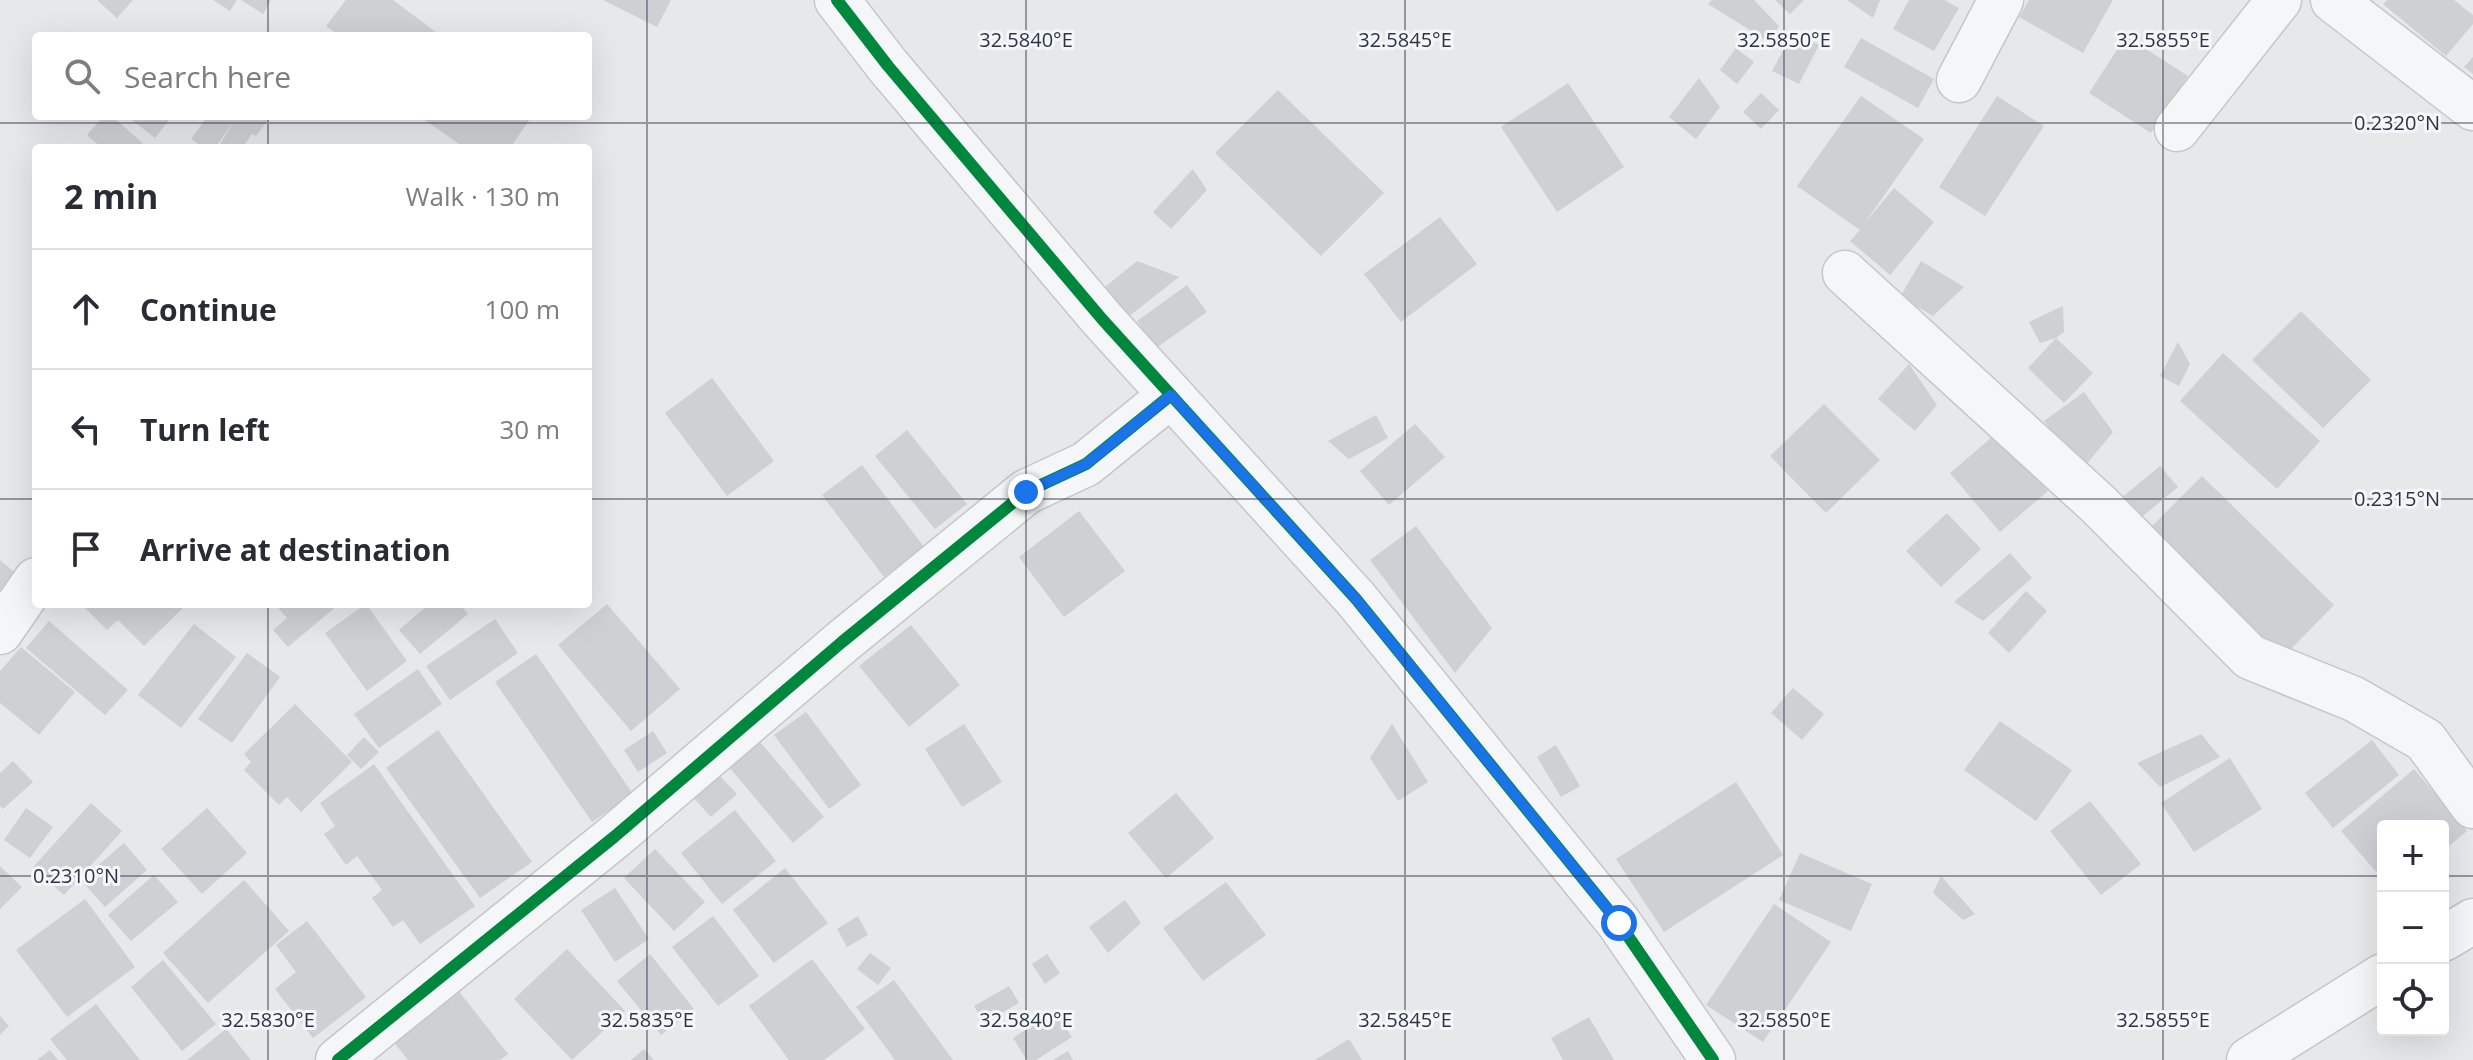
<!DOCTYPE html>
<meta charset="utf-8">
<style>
body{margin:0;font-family:"Open Sans",sans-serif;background:#f7f7f7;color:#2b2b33}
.controls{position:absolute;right:24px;bottom:24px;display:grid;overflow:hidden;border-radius:8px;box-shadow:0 8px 32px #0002}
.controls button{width:72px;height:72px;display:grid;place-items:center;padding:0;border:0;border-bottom:2px solid #e1e1e2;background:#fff;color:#2b2b33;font:40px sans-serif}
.stop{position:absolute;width:24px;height:24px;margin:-18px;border:6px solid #1a73e8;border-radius:50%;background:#fff}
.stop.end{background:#1a73e8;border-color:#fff;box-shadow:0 2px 8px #0008}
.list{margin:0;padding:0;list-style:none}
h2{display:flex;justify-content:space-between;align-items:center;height:104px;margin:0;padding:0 32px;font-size:34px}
h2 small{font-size:26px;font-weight:400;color:#7c7c81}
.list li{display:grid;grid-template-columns:52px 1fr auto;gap:24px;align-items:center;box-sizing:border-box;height:120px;padding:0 32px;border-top:2px solid #e1e1e2}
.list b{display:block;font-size:30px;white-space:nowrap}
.list em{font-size:26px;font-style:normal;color:#7c7c81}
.icon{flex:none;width:44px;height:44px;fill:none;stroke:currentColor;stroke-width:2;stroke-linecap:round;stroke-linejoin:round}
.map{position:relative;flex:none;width:2473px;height:1060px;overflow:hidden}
.search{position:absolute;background:#fff;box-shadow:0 8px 32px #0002;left:32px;top:32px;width:560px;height:88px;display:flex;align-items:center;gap:20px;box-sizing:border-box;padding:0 28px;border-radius:8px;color:#7c7c81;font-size:30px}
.panel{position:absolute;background:#fff;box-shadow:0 8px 32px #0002;left:32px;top:144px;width:560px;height:464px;border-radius:8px}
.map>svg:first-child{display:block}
.building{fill:#ced0d3}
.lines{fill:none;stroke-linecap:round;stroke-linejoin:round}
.minor-casing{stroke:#c4c6c8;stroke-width:47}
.minor{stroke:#f5f6f7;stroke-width:44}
.cycleway-casing{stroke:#f4f6f9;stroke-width:17}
.cycleway{stroke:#00873e;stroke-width:12}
.route{stroke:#1a73e8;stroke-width:10}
.ticks{fill:none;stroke:#2b3445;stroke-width:2;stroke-opacity:0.45}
.ticks-label{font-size:20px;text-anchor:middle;fill:#2b3445;stroke:#f4f6f9;stroke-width:6;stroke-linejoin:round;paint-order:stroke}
</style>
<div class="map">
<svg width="2473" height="1060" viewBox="0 0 2473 1060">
<rect width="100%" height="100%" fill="#e6e8ea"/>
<g class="building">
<path d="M97 0H133L117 18Z"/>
<path d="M213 0H237L230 11Z"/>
<path d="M241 0H271L263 14Z"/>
<path d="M346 0H393L441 36H340L326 26Z"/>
<path d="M603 0H671L657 27Z"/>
<path d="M1712 0H1754L1779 26 1769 42 1708 4Z"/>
<path d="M1775 0H1804L1790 14Z"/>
<path d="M1847 0H1880L1873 18Z"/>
<path d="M1909 0H1944L1959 8 1934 51 1893 29Z"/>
<path d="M2029 0H2113L2083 53 2019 17Z"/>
<path d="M2387 0H2454L2473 15V24L2446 56 2383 4Z"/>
<path d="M1793 32 1819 45 1799 84 1772 71Z"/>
<path d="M2126 36 2188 76 2151 133 2089 93Z"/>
<path d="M1861 38 1934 79 1918 108 1844 67Z"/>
<path d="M1736 48 1754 62 1737 84 1720 70Z"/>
<path d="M2473 57V74L2464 67Z"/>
<path d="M1699 78 1720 107 1696 139 1669 117Z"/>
<path d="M1568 83 1624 167 1557 212 1501 127Z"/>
<path d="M1278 90 1384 193 1321 256 1215 153Z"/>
<path d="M1761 93 1779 110 1761 129 1743 112Z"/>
<path d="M1861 96 1924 139 1864 224 1894 188 1934 222 1890 275 1850 241 1860 230 1797 186Z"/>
<path d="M1997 96 2044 126 1985 216 1939 187Z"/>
<path d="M104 116H112L148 148H102L87 135Z"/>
<path d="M127 116H172L155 138Z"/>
<path d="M208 116H271L256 136 252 134 242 148H218L234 121 215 148H204L191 139Z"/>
<path d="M419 116H532L510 148H465Z"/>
<path d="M1193 169 1207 190 1171 229 1153 212Z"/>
<path d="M1440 217 1477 264 1401 322 1364 274Z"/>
<path d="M1137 261 1179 277 1123 321 1100 291Z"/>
<path d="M1921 261 1964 287 1933 316 1900 297Z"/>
<path d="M1187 285 1207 312 1156 348 1137 321Z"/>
<path d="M2063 306 2064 332 2056 338 2093 373 2064 403 2028 368 2056 338 2040 343 2029 322Z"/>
<path d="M2301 311 2371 380 2323 428 2252 360Z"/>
<path d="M2178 342 2190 364 2179 386 2160 376Z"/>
<path d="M2223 353 2320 441 2277 489 2180 401Z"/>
<path d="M1909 364 1937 405 1915 431 1878 399Z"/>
<path d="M712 378 774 461 727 496 665 413Z"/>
<path d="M2084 392 2113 432 2081 471 2044 421Z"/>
<path d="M1824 404 1880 460 1826 513 1770 456Z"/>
<path d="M1376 415 1388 438 1349 459 1328 441Z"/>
<path d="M1415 424 1445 457 1389 505 1360 471Z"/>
<path d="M907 430 967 504 935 529 875 456Z"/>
<path d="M1998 432 2048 491 2000 532 1950 473Z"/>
<path d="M862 465 924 547 884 577 822 495Z"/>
<path d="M2160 466 2178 487 2138 520 2120 499Z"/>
<path d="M2202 476 2334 605 2282 658 2149 529Z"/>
<path d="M1079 511 1125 571 1064 617 1019 557Z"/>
<path d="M1947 513 1981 549 1941 587 1906 551Z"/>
<path d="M1416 526 1492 628 1455 673 1370 560Z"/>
<path d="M2010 553 2032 578 1983 621 1954 602Z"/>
<path d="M0 560 24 580 0 608Z"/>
<path d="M2026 591 2047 611 2009 653 1988 633Z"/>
<path d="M87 604H187L144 646 118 620 107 630 84 607Z"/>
<path d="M275 604H339L288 647 273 630 287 618Z"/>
<path d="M366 604 407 661 367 691 325 633Z"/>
<path d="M429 604H460L468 614 420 654 399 630Z"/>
<path d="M607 604 680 689 631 731 558 645Z"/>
<path d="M495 619 518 653 450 700 426 666Z"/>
<path d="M49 621 128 690 105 715 26 648Z"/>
<path d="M194 624 236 657 181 728 138 695Z"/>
<path d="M911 625 960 685 909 727 859 666Z"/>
<path d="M21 647 75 692 39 735 0 703V671Z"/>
<path d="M247 653 280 677 232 743 198 719Z"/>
<path d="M536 654 633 794 592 822 495 682Z"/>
<path d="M418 669 442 704 379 748 354 714Z"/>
<path d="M1793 688 1824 714 1802 740 1771 713Z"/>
<path d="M295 704 352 762 301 812 287 797 279 805 244 770 251 762 244 754Z"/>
<path d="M806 712 861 785 829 809 774 735Z"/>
<path d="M2000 721 2072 770 2036 821 1964 770Z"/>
<path d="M964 724 1002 782 962 807 925 749Z"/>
<path d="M1392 724 1428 782 1398 801 1370 758Z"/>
<path d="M438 730 532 862 480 898 386 768Z"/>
<path d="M653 731 667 753 638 772 624 750Z"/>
<path d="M2201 734 2220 757 2160 787 2137 763Z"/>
<path d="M364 737 379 752 361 769 347 755Z"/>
<path d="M2372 740 2399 775 2333 828 2305 793Z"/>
<path d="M760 742 824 817 793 843 729 767Z"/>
<path d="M1556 745 1580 786 1561 797 1537 757Z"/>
<path d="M2230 758 2262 809 2194 852 2161 803Z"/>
<path d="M13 761 33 782 3 809 0 806V773Z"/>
<path d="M374 764 475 906 420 944 403 920 393 927 372 898 382 890 357 856 346 865 324 834 335 826 320 803Z"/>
<path d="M2414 769 2467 831 2443 851V826H2383V880L2341 831Z"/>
<path d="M717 773 737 794 711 817 691 795Z"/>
<path d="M1736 782 1783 855 1664 932 1616 859Z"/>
<path d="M1176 793 1214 838 1166 878 1128 833Z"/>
<path d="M2090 801 2141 864 2101 895 2050 831Z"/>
<path d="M91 803 122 831 64 895 33 867Z"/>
<path d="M26 808 53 827 30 858 4 840Z"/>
<path d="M207 808 247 853 202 894 161 849Z"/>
<path d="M735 810 776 861 722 904 681 853Z"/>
<path d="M124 843 147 870 105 907 81 880Z"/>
<path d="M655 849 705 902 674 931 624 878Z"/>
<path d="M1800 853 1872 884 1851 931 1779 900Z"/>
<path d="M0 866 22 887 0 909Z"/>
<path d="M785 868 828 923 774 963 733 910Z"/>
<path d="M154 875 178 902 131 941 108 915Z"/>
<path d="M1941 876 1975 914 1963 920 1933 893Z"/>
<path d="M244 880 289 931 208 1003 163 953Z"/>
<path d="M1226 882 1266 935 1203 981 1163 928Z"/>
<path d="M615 888 649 939 615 962 581 910Z"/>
<path d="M85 899 135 967 67 1017 16 950Z"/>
<path d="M1125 900 1141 923 1108 953 1089 927Z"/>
<path d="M1774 904 1831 942 1763 1042 1706 1005Z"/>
<path d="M713 916 759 976 718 1006 672 947Z"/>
<path d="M858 916 868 935 847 947 837 929Z"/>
<path d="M307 921 366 997 313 1038 275 989 296 972 276 945Z"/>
<path d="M567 949 625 1011 572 1060 514 999Z"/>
<path d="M870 953 891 968 878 985 857 969Z"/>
<path d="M650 954 694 1009 661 1035 617 981Z"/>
<path d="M1047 954 1060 973 1045 984 1032 964Z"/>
<path d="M812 959 865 1029 824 1060H789L749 1006Z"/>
<path d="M163 960 216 1024 182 1051 131 987Z"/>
<path d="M894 980 953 1060H895L856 1007Z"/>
<path d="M1009 986 1019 1003 984 1023 974 1006Z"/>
<path d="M458 990 508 1054 500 1060H408L392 1040Z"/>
<path d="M96 1004 140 1060H67L50 1039Z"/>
<path d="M1054 1011 1072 1037 1036 1060H1027L1013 1038Z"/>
<path d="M0 1016 9 1026 0 1035Z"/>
<path d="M1589 1017 1614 1060H1563L1551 1038Z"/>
<path d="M226 1029 251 1060H187Z"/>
<path d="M1349 1039 1362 1060H1315Z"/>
<path d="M644 1049 654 1060H631Z"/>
<path d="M50 1050 58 1060H37Z"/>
<path d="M1068 1051 1073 1060H1053Z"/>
</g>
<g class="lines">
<defs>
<g id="minor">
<path d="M837 0 888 66 1102 319 1356 599 1619 923 1713 1060"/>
<path d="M2333 0 2473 108"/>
<path d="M1959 80 2001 0"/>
<path d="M2177 129 2279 0"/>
<path d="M1845 273 2098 504 2250 657 2354 699 2425 740 2473 806"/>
<path d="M0 632 36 580"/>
<path d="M2443 939 2473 921"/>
<path d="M338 1060 614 837 842 642 1026 492 1086 464 1171 395"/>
<path d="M2249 1060 2383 976"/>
</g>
</defs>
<use href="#minor" class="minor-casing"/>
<use href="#minor" class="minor"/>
<defs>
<g id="cycleway">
<path d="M837 0 888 66 1102 319 1356 599 1619 923 1713 1060"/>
<path d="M338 1060 614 837 842 642 1026 492 1086 464 1171 395"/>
</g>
</defs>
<use href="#cycleway" class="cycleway-casing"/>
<use href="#cycleway" class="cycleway"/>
</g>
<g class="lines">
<path class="route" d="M1026 492 1086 464 1171 395 1356 599 1619 923"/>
</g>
<path class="ticks" d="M268 0V36M647 0V1060M1026 0V1060M1405 0V1060M1784 0V1060M2163 0V1060M268 116V148M0 123H2473M0 499H36M588 499H2473M268 604V1060M0 876H2383M2443 876H2473"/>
<g class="ticks-label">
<text x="1026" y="47">32.5840°E</text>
<text x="1405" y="47">32.5845°E</text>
<text x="1784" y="47">32.5850°E</text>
<text x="2163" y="47">32.5855°E</text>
<text x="2397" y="130">0.2320°N</text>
<text x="2397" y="506">0.2315°N</text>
<text x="76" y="883">0.2310°N</text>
<text x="268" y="1027">32.5830°E</text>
<text x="647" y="1027">32.5835°E</text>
<text x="1026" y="1027">32.5840°E</text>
<text x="1405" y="1027">32.5845°E</text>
<text x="1784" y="1027">32.5850°E</text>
<text x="2163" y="1027">32.5855°E</text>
</g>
</svg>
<div class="controls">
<button>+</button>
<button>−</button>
<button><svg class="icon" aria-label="locate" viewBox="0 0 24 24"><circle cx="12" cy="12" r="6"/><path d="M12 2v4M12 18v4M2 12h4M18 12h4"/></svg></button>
</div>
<div class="stop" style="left:1619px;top:923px"></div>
<div class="stop end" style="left:1026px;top:492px"></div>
<div class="search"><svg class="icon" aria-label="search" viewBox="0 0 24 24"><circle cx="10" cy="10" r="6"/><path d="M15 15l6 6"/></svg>Search here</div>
<section class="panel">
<h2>2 min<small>Walk · 130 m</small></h2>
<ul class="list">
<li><svg class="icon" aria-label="ahead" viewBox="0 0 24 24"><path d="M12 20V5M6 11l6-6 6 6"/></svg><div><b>Continue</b></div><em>100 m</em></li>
<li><svg class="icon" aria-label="left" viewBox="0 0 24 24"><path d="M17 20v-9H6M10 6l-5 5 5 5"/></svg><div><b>Turn left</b></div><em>30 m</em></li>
<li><svg class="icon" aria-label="arrive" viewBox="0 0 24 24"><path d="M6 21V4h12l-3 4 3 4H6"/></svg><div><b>Arrive at destination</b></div></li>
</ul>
</section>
</div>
